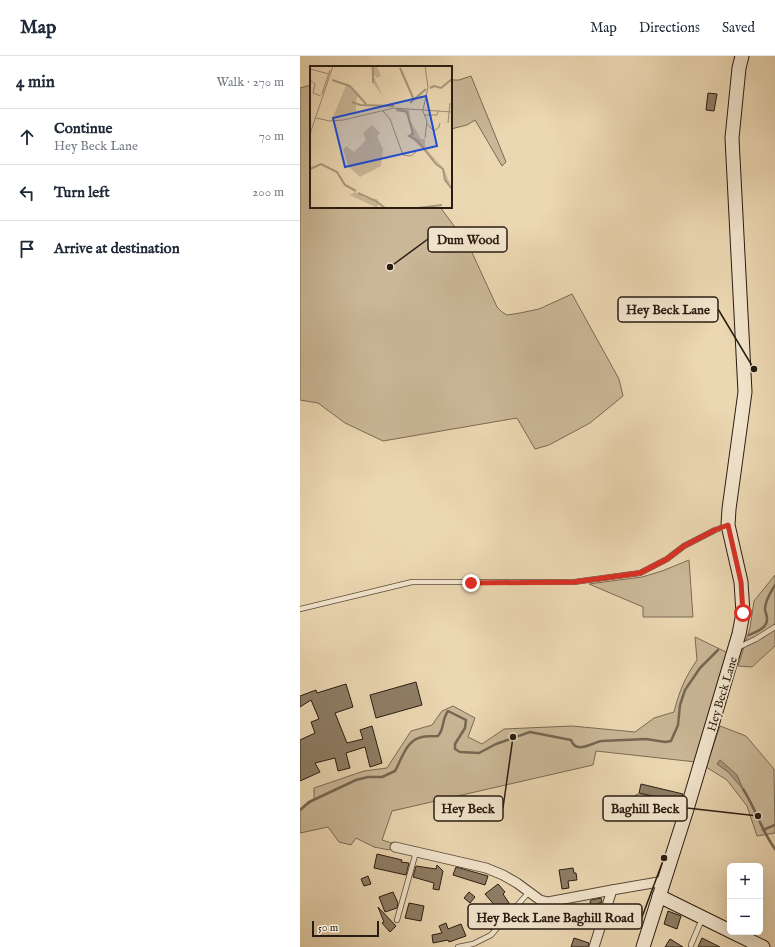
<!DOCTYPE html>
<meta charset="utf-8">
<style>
body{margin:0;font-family:"IM FELL English",serif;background:#f6f6f7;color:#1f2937}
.controls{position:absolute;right:12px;bottom:12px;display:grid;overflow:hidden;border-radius:6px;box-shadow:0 4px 16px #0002}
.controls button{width:36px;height:36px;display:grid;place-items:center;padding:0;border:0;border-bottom:1px solid #e0e1e3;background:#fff;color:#1f2937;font:20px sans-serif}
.scale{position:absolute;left:12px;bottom:10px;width:67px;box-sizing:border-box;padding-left:4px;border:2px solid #291c12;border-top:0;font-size:11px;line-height:14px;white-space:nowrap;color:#291c12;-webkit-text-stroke:3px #f2e5cd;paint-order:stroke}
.stop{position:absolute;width:12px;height:12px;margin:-9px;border:3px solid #d93025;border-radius:50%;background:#fff}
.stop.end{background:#d93025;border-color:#fff;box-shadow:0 1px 4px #0008}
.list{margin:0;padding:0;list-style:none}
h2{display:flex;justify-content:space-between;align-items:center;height:52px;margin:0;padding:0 16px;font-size:17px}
h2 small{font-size:13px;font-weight:400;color:#747a83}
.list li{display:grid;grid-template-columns:26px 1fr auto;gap:12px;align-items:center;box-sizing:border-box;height:56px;padding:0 16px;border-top:1px solid #e0e1e3}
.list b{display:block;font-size:15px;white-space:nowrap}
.list p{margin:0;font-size:13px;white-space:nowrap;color:#747a83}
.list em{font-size:13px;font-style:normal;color:#747a83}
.icon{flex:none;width:22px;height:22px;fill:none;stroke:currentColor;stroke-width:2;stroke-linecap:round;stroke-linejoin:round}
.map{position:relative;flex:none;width:475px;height:891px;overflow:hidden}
header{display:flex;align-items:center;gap:24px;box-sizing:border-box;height:56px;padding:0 20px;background:#fff;border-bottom:1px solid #e0e1e3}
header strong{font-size:19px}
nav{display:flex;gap:22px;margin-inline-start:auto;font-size:14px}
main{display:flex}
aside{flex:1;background:#fff}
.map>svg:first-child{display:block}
.green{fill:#cab797;stroke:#7a6a54}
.water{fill:#a9977c;stroke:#766652}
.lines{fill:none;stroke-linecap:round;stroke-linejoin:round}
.stream{stroke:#766652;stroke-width:2.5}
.building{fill:#8e7d65;stroke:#291c12}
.lane-casing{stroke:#5a4b3a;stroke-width:6}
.street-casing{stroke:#5a4b3a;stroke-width:11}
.secondary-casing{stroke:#291c12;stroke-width:15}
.lane{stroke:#f2e5cd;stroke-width:4.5}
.street{stroke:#f2e5cd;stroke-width:9}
.secondary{stroke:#f2e5cd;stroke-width:13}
.route{stroke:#d93025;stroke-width:5}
.labels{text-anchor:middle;stroke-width:3.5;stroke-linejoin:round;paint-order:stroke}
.street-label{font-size:12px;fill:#291c12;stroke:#f2e5cd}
.inset-river{fill:none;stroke:#a9977c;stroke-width:2}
.inset-road{fill:none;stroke:#9d8c72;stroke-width:1}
.view{fill:#1d4ed8;fill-opacity:0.15;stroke:#1d4ed8;stroke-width:2}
.inset-edge{fill:none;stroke:#291c12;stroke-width:2}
.leader{fill:none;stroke:#291c12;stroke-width:1.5}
.callout-dot{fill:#291c12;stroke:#f2e5cd;stroke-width:1.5}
.callout{fill:#f2e5cd;stroke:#291c12;stroke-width:1.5}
.callout-label{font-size:13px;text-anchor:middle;font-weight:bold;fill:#291c12}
</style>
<header>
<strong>Map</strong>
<nav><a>Map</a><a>Directions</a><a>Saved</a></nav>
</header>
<main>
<aside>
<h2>4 min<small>Walk · 270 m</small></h2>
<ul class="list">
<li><svg class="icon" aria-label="ahead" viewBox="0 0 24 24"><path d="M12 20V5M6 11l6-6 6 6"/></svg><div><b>Continue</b><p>Hey Beck Lane</p></div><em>70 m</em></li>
<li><svg class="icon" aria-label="left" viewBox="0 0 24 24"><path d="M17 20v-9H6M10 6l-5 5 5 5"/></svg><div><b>Turn left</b></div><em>200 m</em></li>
<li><svg class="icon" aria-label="arrive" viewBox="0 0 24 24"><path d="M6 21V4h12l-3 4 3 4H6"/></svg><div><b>Arrive at destination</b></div></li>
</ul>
</aside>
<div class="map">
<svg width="475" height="891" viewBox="0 0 475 891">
<rect width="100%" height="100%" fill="#ebd7b2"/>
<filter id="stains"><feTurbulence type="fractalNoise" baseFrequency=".005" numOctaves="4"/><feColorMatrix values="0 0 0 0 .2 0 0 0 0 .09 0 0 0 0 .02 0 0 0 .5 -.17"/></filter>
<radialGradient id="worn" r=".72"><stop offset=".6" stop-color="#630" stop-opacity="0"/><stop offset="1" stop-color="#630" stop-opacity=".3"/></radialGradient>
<g class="green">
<path d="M171 20 206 106 202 110 175 64 167 69 151 73V24H159Z"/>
<path d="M11 29V151H140L169 190 197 251 202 256 207 259 220 257 239 253 272 238 319 323 323 340 290 367 249 389 235 393 217 362 83 385 45 367 18 347 0 344V32Z"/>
<path d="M389 504 393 561H343V551L289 528 342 521 362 515Z"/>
<path d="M475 519V590L452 611 438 610 450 572 454 545Z"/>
<path d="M395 581 428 597 396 706 296 695 293 709 92 755 82 784 95 788 89 794 74 791 56 782 51 789 39 786 28 771 0 777V754L14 744V732L64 715 87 712 111 675 132 669 142 655 153 650 175 662 168 681 182 688 204 673 272 670 335 676 354 662 374 656C379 636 385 621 397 604Z"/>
<path d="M420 670 446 680 474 713 475 777 457 780 447 750 427 724 406 711Z"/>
</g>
<path class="water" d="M420 704 437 719 443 733 428 716 417 708Z"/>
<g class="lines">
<g class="stream">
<path d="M449 579C456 576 468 572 467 562 467 559 465 556 465 553 465 544 471 536 475 529"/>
<path d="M443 733C456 753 461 774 475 793"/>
<path d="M0 754 9 746 56 724 68 721H82L95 715C102 703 106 684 122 681 127 680 133 680 138 680 145 672 141 665 148 655L166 664 165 672 155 688V693L160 696 179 697 196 688 230 676 271 684C276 699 293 686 302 685L346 683 365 686 371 685 378 669 380 649 385 634 400 612 418 594"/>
<path d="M463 774 475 769"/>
</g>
</g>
<g class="building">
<path d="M408 37 417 38 414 55 406 54Z"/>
<path d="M116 626 122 649 76 662 70 639Z"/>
<path d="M46 628 53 651 35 657 47 687 63 683 60 674 72 670 82 707 70 711 65 691 46 697 50 712 38 715 35 702 15 707 20 716 0 725V684L15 677 11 666 19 663 11 644 0 651V640L16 634 17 637Z"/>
<path d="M341 728 383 738 381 746 339 737Z"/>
<path d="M77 798 102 804 101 806 109 807 106 819 74 812Z"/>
<path d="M137 809 143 815 139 834 133 833 134 827 113 821 116 810 136 813Z"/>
<path d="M156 811 188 820 185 829 153 819Z"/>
<path d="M273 812 274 817H276L277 824 268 825 269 832 262 833 259 814Z"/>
<path d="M68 820 71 828 64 830 61 823Z"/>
<path d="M198 828 205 836 203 838 209 847 200 854 204 858 191 874 185 868 192 860 190 858 196 851 185 838Z"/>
<path d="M93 836 98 847 97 852 85 856 79 841Z"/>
<path d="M169 836 175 841 170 847 164 842Z"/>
<path d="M301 842 302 846 299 847 293 871 286 869 291 852 290 846 291 844Z"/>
<path d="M109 847 124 850 121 865 105 862Z"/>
<path d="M78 851 96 870 90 876 82 867 84 866Z"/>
<path d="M368 855 381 860 377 873 364 868Z"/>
<path d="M146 867 148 873 161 868 166 880 149 886 148 884 133 887 132 879 142 877 139 870Z"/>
<path d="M274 882 289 887 288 891H271Z"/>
<path d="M402 882 420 891H398Z"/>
<path d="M370 883 383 891H365Z"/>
</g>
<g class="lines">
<defs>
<g id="lane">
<path d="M0 553 112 526H274L340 517 367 503 384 490 415 474 427 470"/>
<path d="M437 592 456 583 475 571"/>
<path d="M97 864 116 796"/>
<path d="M391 889 402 863"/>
<path d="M158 891 173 888 191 879 229 836"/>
</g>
<g id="street">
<path d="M339 743 387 753"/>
<path d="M95 791 186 812 203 819 217 827 240 844 248 846 312 834 364 825"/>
<path d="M294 891 312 834"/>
</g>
<g id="secondary">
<path d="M359 840 430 875"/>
<path d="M432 876 463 891"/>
<path d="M343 891 387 753 439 578 443 557 441 526 428 469 429 453 445 336 432 82 439 12 442 0"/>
</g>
</defs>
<use href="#lane" class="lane-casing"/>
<use href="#street" class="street-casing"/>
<use href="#secondary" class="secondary-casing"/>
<use href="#lane" class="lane"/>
<use href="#street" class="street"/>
<use href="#secondary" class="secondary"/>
</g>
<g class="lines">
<path class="route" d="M171 527 274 526 340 517 367 503 384 490 415 474 428 469 441 526 443 557"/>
</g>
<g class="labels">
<g class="street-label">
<text transform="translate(422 638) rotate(-73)" y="4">Hey Beck Lane</text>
</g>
</g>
<g transform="translate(10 10)">
<rect width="142" height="142" fill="#ebd7b2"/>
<path d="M61 0H67L71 10 67 12 63 8 72 29 63 17ZM37 17 49 28 46 34V46L23 51ZM87 42 99 43 100 54 111 73H115V82L134 103 142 123 135 114 133 103 99 70 102 66 97 50 94 46H86ZM62 59 70 67 67 70 73 83 71 100 50 111 38 100 33 83 41 77 37 81 44 86 56 74 53 67ZM45 126 55 132 67 133 69 137 67 142 40 129Z" fill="#cab797"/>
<path class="inset-river" d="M63 0V17M90 2 104 34M22 14 40 20 56 38M120 22 124 20 131 22 142 13M42 36 50 39 84 40M100 37 116 23M86 43 97 46 103 68 99 70 107 74 126 98 133 103 135 114 142 123M0 103 11 98 27 106 35 119 46 125M48 127 66 135 75 142M108 142 132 139"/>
<path class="inset-road" d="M0 3 19 8M0 14 5 18 3 27 11 30M12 28 20 4M112 43 117 55 115 72M113 44 118 21 115 0M73 45 80 53 93 89 101 90 106 86M114 49H127L128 45M6 52 20 55 33 54 84 42 142 46M116 57 124 65 129 61 130 57M138 57 140 37M0 68 23 0"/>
<path class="view" d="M116 30 127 80 35 101 23 52Z"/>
<rect width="142" height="142" class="inset-edge"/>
</g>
<path class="leader" d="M90 211L128 183M454 313L418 253M213 681L203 752M458 760L387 752M364 802L342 861"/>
<g class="callout-dot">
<circle cx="90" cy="211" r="4"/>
<circle cx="454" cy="313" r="4"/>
<circle cx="213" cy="681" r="4"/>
<circle cx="458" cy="760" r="4"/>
<circle cx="364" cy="802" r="4"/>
</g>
<g class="callout">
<rect x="128" y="171" width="79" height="25" rx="4"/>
<rect x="318" y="241" width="100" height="25" rx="4"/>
<rect x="134" y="740" width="69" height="25" rx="4"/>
<rect x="303" y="740" width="84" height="25" rx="4"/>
<rect x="168" y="848" width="174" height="25" rx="4"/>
</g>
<g class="callout-label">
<text x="168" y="188">Dum Wood</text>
<text x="368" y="258">Hey Beck Lane</text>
<text x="168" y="757">Hey Beck</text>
<text x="345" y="757">Baghill Beck</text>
<text x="255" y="866">Hey Beck Lane Baghill Road</text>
</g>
<rect width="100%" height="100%" filter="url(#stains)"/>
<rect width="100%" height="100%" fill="url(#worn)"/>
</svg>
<div class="controls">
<button>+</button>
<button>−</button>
</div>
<div class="scale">50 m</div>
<div class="stop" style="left:443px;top:557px"></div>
<div class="stop end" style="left:171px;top:527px"></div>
</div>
</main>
